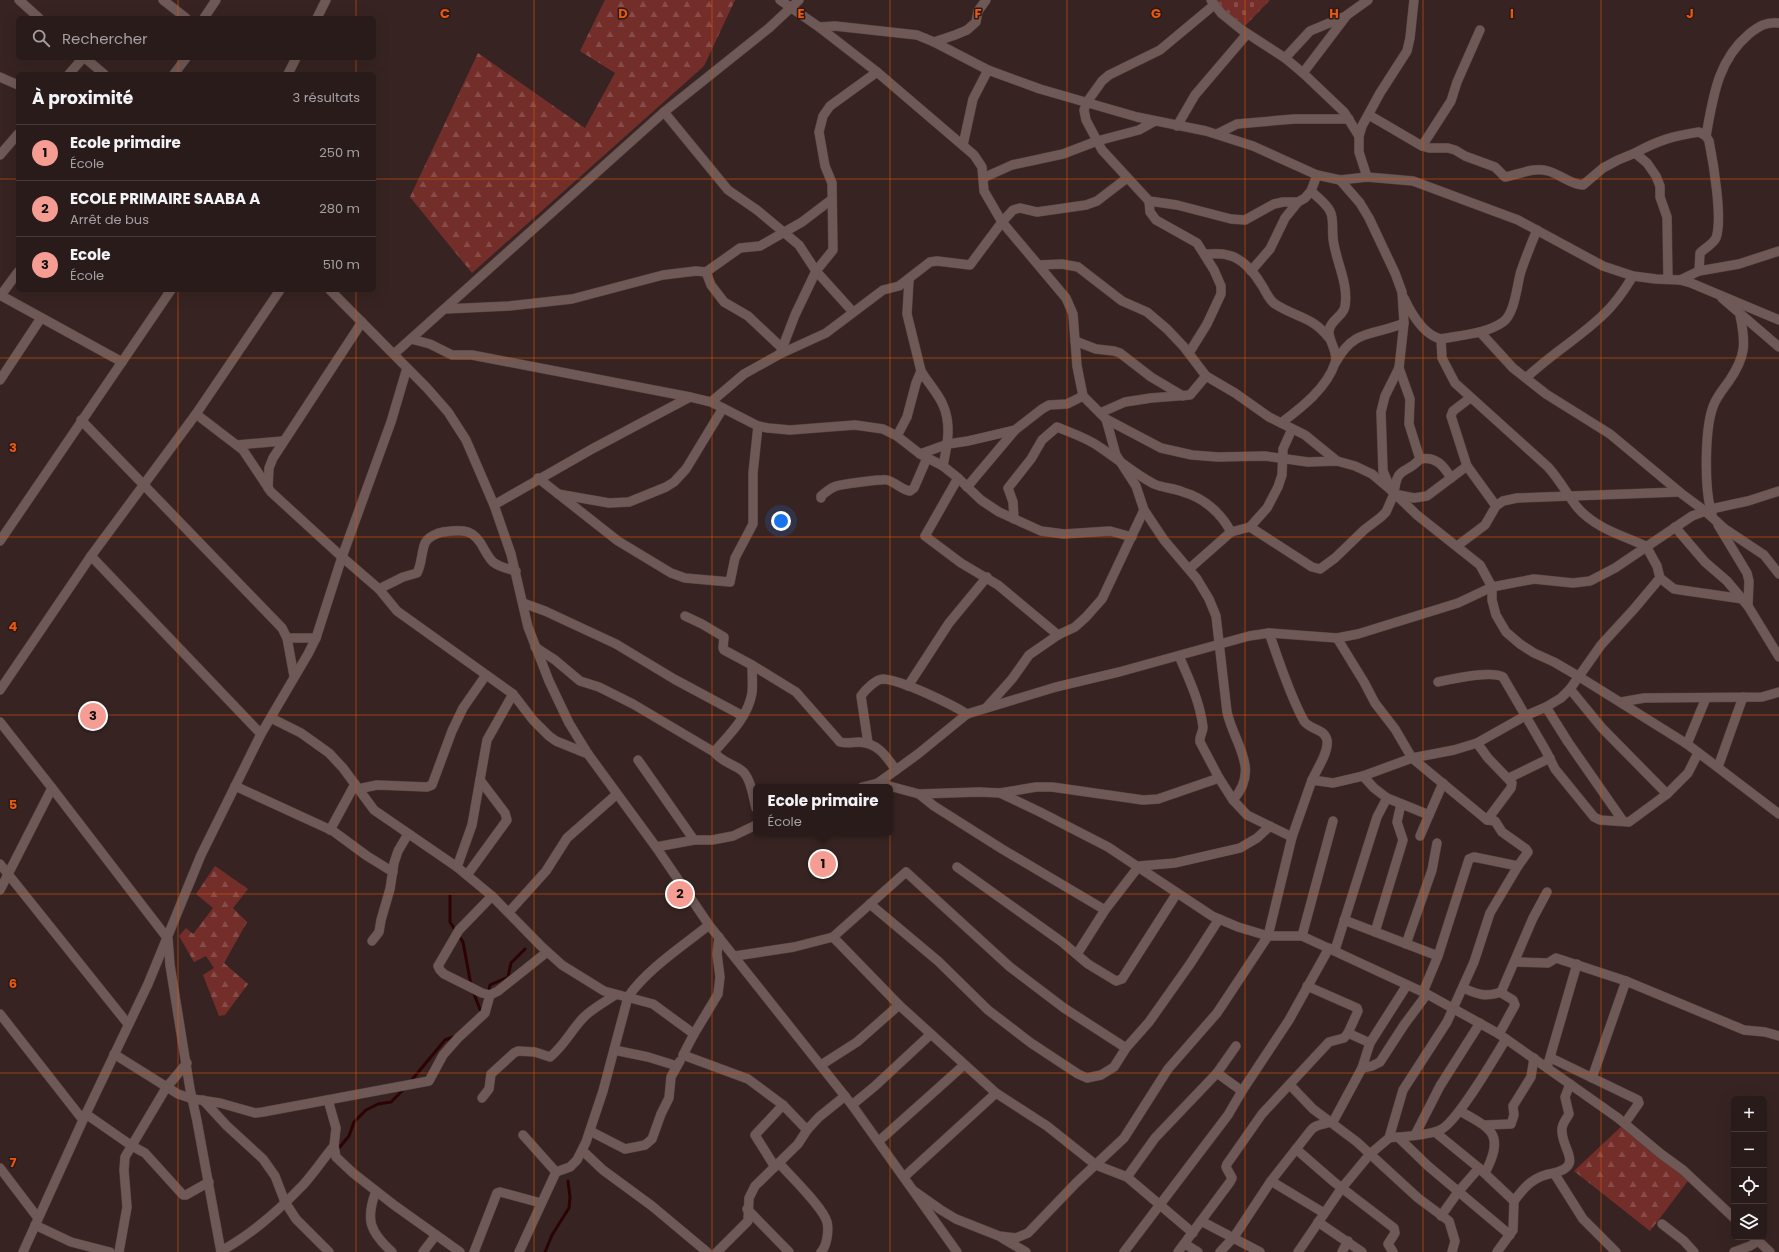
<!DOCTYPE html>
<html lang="fr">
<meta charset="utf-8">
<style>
body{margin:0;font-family:Poppins,sans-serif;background:#352827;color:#f1f3f6}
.controls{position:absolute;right:12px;bottom:12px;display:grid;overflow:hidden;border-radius:6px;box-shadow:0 4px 16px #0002}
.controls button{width:36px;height:36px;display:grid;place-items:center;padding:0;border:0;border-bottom:1px solid #453939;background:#291b1a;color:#f1f3f6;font:20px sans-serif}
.you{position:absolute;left:781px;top:521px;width:14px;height:14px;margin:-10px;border:3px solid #fff;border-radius:50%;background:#1a73e8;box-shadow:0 0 0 6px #1a73e833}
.badge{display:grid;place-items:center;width:26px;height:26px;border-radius:50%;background:#f59c93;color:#111;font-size:13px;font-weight:700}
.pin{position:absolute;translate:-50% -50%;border:2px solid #fff;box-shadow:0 1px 4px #0006}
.popup{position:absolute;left:753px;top:784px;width:140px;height:52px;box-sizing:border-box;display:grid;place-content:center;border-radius:6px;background:#291b1a;filter:drop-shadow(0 1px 3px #0005);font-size:13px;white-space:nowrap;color:#a5a1a2}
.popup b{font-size:15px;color:#f1f3f6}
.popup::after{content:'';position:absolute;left:50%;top:100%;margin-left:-8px;border:8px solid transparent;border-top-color:#291b1a}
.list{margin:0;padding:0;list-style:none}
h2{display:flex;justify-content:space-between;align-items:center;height:52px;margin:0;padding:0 16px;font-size:17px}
h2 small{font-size:13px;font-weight:400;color:#a5a1a2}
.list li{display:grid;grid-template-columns:26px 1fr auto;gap:12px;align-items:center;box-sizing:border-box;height:56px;padding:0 16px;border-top:1px solid #453939}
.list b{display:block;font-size:15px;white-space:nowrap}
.list p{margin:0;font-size:13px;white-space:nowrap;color:#a5a1a2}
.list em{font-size:13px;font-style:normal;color:#a5a1a2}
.icon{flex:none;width:22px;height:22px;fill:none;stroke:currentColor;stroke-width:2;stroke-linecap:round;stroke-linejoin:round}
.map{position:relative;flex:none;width:1779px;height:1252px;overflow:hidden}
.search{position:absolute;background:#291b1a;box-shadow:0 4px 16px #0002;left:16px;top:16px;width:360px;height:44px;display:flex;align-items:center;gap:10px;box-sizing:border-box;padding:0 14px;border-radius:6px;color:#a5a1a2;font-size:15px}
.panel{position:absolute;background:#291b1a;box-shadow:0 4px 16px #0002;left:16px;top:72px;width:360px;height:220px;border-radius:6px}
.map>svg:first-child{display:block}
.forest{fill:url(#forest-firs)}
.cemetery{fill:url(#cemetery-stones)}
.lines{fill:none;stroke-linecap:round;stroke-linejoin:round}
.stream{stroke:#2b0303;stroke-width:3}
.minor-casing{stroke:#534241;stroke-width:10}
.minor{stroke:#6f5956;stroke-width:9}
.grid{fill:none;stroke:#e8590c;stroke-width:1;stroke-opacity:0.55}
.grid-label{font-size:13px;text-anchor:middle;font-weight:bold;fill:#e8590c;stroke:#2d1a18;stroke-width:3;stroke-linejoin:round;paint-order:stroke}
</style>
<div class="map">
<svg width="1779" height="1252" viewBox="0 0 1779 1252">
<defs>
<pattern id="forest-firs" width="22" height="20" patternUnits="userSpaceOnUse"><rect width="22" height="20" fill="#732e2a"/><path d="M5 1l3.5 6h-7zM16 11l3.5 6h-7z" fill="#874c48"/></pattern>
<pattern id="cemetery-stones" width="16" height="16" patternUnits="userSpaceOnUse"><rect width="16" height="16" fill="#732e2a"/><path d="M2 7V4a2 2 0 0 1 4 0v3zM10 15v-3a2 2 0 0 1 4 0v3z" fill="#874c48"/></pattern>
</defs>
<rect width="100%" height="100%" fill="#372422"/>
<g class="forest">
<path d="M605 0H735L704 66 472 273 410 197 478 53 585 128 615 73 580 51Z"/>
<path d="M215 866 248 889 233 908 247 922 224 963 248 984 225 1015 219 1016 203 975 214 968 206 956 194 962 179 936 186 928 193 934 213 908 196 894Z"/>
<path d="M1625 1123 1691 1177 1650 1231 1574 1171Z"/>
</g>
<path class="cemetery" d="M1211 0H1270L1242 29Z"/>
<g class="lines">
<g class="stream">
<path d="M450 896V922L463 942 471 985"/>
<path d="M473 991 481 1012"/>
<path d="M488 993 490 985 508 977 511 963 525 949"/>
<path d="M410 1082 445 1040 456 1036"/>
<path d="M339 1148 349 1136 354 1122 366 1110 378 1104 391 1102 405 1088"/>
<path d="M545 1252 552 1235 569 1208 570 1197 568 1181"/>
</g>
<defs>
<g id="minor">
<path d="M19 0 39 18"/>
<path d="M163 0 186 18"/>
<path d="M780 0 819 27 877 72 974 155 982 167 984 191 1002 222 1066 298 1073 314 1077 366 1083 396 1106 419 1161 448 1192 455 1218 457 1265 456 1308 462 1337 461 1355 466 1372 474 1391 490"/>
<path d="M1211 0 1221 13 1242 30 1285 58 1303 73 1344 112 1359 136"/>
<path d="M1214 5 1160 50 1109 75 1102 81 1087 102 1084 110 1086 120 1102 150 1149 201 1177 205 1231 219 1245 220 1274 204 1283 202H1298L1305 198 1311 191 1317 175"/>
<path d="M204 18 216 0"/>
<path d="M317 18 326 0"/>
<path d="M819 27 835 26 917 35 934 42 988 70 1040 89 1137 117 1206 131 1253 146 1317 175 1340 180 1367 177 1413 181 1518 220 1603 266 1633 276 1656 279 1680 280 1691 283 1779 320"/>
<path d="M934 42 955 35 967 30 976 22 978 11 986 0"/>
<path d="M85 58 104 74"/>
<path d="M1285 58 1310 31 1346 16"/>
<path d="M1303 73 1347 15 1368 0"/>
<path d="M69 74 83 58"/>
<path d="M174 74 186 58"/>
<path d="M288 74 296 58"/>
<path d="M0 77 18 85"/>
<path d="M664 112 728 190 757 210 799 245 816 271 853 312"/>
<path d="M1369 115 1422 146 1429 148H1448L1455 150 1465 156 1495 167 1505 177C1520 174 1533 167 1548 171 1560 174 1571 185 1583 185L1603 168 1618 160 1635 153 1647 163 1656 176 1660 186V197L1667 217 1668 279"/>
<path d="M1177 126 1195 95 1247 34"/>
<path d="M1217 134 1237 124 1294 119H1349"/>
<path d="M1706 136C1713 98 1717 61 1749 34 1759 26 1765 22 1779 23"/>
<path d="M963 145 973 99 988 70"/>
<path d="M1422 146 1451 101 1457 82 1480 30"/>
<path d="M1635 153C1659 140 1673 136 1699 132L1706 136 1709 141C1713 161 1723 219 1716 238 1713 244 1705 248 1700 253L1699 271"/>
<path d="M0 155 18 134"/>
<path d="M1367 177 1359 152V136L1362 126 1380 93 1407 51 1410 38 1414 0"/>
<path d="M983 178 1012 165 1063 154 1097 141 1139 130 1155 121"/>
<path d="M1340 180 1360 203 1369 218 1395 273 1402 292 1404 323 1399 368 1385 396 1381 412 1383 471 1391 490 1417 515 1480 565 1492 587V600L1496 615 1506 632 1520 644 1534 653 1554 662 1578 676 1687 744 1779 814"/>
<path d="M1149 201 1150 212 1156 220 1197 243 1214 270 1221 286V294L1207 324 1189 353"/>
<path d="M1205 254C1212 254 1220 253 1227 255 1241 257 1254 272 1261 284 1266 291 1268 299 1275 304 1297 318 1312 316 1329 338"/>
<path d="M1039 265 1062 264 1078 267 1122 301 1147 312 1167 329 1184 347 1206 376 1235 393 1269 417 1305 435 1337 461"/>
<path d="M1251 271 1270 249 1285 218 1298 202"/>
<path d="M706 272 711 285 724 302 748 316 783 349"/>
<path d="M1680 280 1699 271 1739 264 1779 251"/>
<path d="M330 290 427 388 448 412 466 440 494 505 511 554 528 627 549 681 569 723 588 754 656 847 709 925 852 1105 957 1252"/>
<path d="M0 295 122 362"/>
<path d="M1 295 18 272"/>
<path d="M1404 298C1411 313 1424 335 1441 339 1461 335 1486 334 1503 322 1515 314 1517 284 1521 271 1526 257 1531 244 1537 230"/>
<path d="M1722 298 1779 347"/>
<path d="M445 309 509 306 572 299 663 275 696 271 706 272 740 248 760 246 802 222 831 200"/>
<path d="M1480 332 1513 368 1546 394 1610 434 1682 494 1705 511 1725 529 1764 555 1779 574"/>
<path d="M411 339 430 344 452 355H472L690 397 711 402 758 426 768 428 790 430 855 425 883 429 897 436 920 454 943 466 958 478 981 500 999 512 1041 531 1064 534 1110 531 1132 537"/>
<path d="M1075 341 1096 349 1114 351 1120 353 1151 377 1183 396"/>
<path d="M394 354 664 112 769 28 799 0"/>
<path d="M780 354 795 315 816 271 833 250 832 183 825 166 819 132 823 116 830 106 877 72"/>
<path d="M1336 362C1354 328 1374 336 1404 323"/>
<path d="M1399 368 1410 399 1409 424 1420 459C1405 476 1397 464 1394 494L1414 498 1427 496 1467 466"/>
<path d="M921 371C928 383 938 393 943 405 952 425 947 446 943 466"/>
<path d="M1526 378C1550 355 1579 338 1603 315 1615 304 1624 291 1633 276"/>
<path d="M0 380 41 318"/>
<path d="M1470 398 1453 411 1451 416 1467 466 1496 506"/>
<path d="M711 402 744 374 780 354 826 333 883 290 899 286 930 262 937 261 970 265 1002 222 1013 210 1020 208 1037 212 1086 205 1097 201 1127 178"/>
<path d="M1100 413 1125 402 1151 398 1190 395 1206 376"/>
<path d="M196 414 243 450 271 492 342 557 379 589 397 611 513 694 533 720 549 736 556 741 588 754"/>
<path d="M1106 419 1116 455 1136 486 1144 510 1164 540 1197 579 1209 599 1216 616 1227 712C1234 744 1261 769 1233 800"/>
<path d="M81 420 282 628 287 638 294 676"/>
<path d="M1281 423C1301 408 1327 388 1335 363 1339 352 1328 341 1329 331 1330 320 1344 316 1345 306 1349 283 1335 260 1333 238 1332 229 1334 218 1330 211 1326 203 1317 197 1311 191"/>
<path d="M897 436 907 417 916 383 921 371 907 314 909 280"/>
<path d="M237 445 283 441"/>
<path d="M920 454 948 444 968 441 1015 430 1042 409 1049 405 1067 404 1083 396"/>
<path d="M1420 459C1436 456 1444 466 1451 478"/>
<path d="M538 478 618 541 671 573 685 578 730 582 735 558 753 524V473L758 426"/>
<path d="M958 478 925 536 961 563 998 585 1058 635"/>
<path d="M967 487 1015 430"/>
<path d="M268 488 269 468 273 458 362 322"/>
<path d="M558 494 609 503 629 502 666 487 674 482 686 469 723 408"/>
<path d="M821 498V496C825 493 829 489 834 487 839 484 883 479 887 480 895 482 902 490 910 491L914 488 927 458"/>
<path d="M494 505 592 449 690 397"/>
<path d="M1712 514C1704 490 1704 424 1715 402 1719 394 1724 388 1729 381 1746 356 1746 344 1740 315"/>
<path d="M1014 519 1013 502 1008 488 1031 459 1042 440 1057 427C1071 433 1088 438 1101 448 1119 460 1135 474 1154 484 1163 488 1174 488 1183 492 1204 498 1221 513 1231 532"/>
<path d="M1718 525 1747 573 1749 581 1748 606 1779 657"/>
<path d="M1250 527 1312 567 1320 569 1335 558 1364 530 1381 517 1386 512 1394 494"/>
<path d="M1675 527 1705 562 1727 581 1748 606"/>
<path d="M0 541 171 290"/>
<path d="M1457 546 1485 525 1496 506 1503 501 1517 498 1679 492"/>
<path d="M91 556 261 734"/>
<path d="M1189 569 1231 532 1250 527 1267 508 1278 487 1282 475 1283 449 1292 429"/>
<path d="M1660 578 1674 589 1743 599"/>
<path d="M379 589 403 577 417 573C422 564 421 553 425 543 428 537 437 533 443 532 464 529 474 529 484 549 487 554 489 558 493 562 499 567 508 569 516 571"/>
<path d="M523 603 545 611 616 644 674 679 743 716"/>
<path d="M685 616 702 624 724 637 723 648 724 650 752 665C752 674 753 684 752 693 748 717 729 735 714 752"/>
<path d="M1269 633C1280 663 1289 694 1304 721 1310 730 1324 728 1327 740 1329 752 1317 769 1312 780"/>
<path d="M287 638H316"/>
<path d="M1337 638 1364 682 1375 703 1395 729 1412 758 1487 820"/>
<path d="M535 647 555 660 580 681 599 687 633 704 714 752C722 762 731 763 741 770 751 777 753 797 756 808"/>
<path d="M1179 656C1189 679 1200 702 1203 727 1203 733 1199 736 1200 742L1219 778"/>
<path d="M752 665 796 692 840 742C847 744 853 742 859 742 878 743 886 756 896 770"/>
<path d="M1438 682C1452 679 1491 670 1503 677L1546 751 1555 769 1594 817 1600 820 1629 822 1667 794 1602 728 1570 689"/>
<path d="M908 686 949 623 987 577"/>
<path d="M0 690 91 556 196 414 280 290"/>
<path d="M1621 702 1644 698 1762 697 1779 692"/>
<path d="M1546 707 1568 742 1623 821"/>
<path d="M986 708 1012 679 1029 655 1058 635 1075 627 1086 617 1102 599 1144 510"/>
<path d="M271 718 301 733 329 753 343 768 374 810 457 867 492 896 541 946 562 965 604 991 653 1004 694 1034 683 1055 748 1079 783 1105 807 1130 819 1117 845 1096"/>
<path d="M0 722 52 788 168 939 170 965 190 1089 197 1121 221 1252"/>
<path d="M868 743 861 696C865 690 876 679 883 679 902 680 951 704 967 714"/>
<path d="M1687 744 1706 698"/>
<path d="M638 760 694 840"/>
<path d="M1718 767 1743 697"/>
<path d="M1363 776 1374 788 1387 798 1429 815 1443 783"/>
<path d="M1509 778 1550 758"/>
<path d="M878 783 918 754 967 714 1056 687 1119 672 1249 636 1269 633 1337 638 1358 634 1458 603 1492 587 1534 579 1573 583 1590 581 1615 568 1692 516 1711 509 1748 501 1779 491"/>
<path d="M235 786 333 831 367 856 393 872"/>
<path d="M862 787 878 783 919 794 979 792 1000 793 1040 812 1108 847 1212 916 1238 927 1268 936H1302L1427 994 1499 1034 1618 1118 1661 1154 1683 1170 1734 1218"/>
<path d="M358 789 377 785 427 787 432 785 452 731 463 708 486 675"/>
<path d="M1000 793 1036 787H1052L1143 800 1158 799 1219 778 1233 800 1247 815 1292 837"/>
<path d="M919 794 934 806 1002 849 1105 910 1139 866 1175 863 1240 848 1257 838 1270 826"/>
<path d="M1667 794 1688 773 1698 753"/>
<path d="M330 830 355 784"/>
<path d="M1420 836 1429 815"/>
<path d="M656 847 694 840H712L733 836 756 825"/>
<path d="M0 864 128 1024"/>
<path d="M457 867 472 825 487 740 513 694"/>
<path d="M957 867 1062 942 1088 964 1116 981 1122 979 1177 893"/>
<path d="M467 875 507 820 505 813 480 780"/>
<path d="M0 890 52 788"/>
<path d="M492 896 459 930 438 966 440 970 444 974 482 993 490 995 498 991 547 952"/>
<path d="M870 904 938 961 988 1010 1031 1043 1078 1074 1087 1078 1101 1075 1114 1067 1126 1048"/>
<path d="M509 912 546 871 567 838 617 794"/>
<path d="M1344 920 1438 956"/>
<path d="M1375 932 1403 840 1397 822 1401 804"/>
<path d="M1302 936 1333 821"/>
<path d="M833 937 899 1005 996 1093 1047 1126 1096 1165 1127 1177 1193 1233"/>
<path d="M372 941 379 932 381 920 390 889 394 863 398 851 408 834"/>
<path d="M1406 944 1432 870 1437 843"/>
<path d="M1335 950 1377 817 1387 798"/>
<path d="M1077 954 1105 910"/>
<path d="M735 956 794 947 833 937 906 872 1010 967 1064 1008 1126 1048 1149 1022 1190 964 1219 919"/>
<path d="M1515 962 1548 963 1556 958 1626 981 1744 1030 1765 1032 1779 1036"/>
<path d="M1307 986 1357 1008 1358 1011 1348 1033"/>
<path d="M1463 988C1479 995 1485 997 1502 992"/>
<path d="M1423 992 1438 956 1469 859 1474 857 1518 866 1528 852 1526 849 1502 832 1495 821 1487 820 1511 788 1512 783 1488 758 1477 743"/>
<path d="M0 1014 83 1120"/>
<path d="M694 1034 718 994 720 977 717 954 719 937"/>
<path d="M1499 1034 1515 1005 1513 1000 1503 994 1502 990 1533 918 1547 892"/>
<path d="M614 1050 648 1057 677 1066 680 1061"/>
<path d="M114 1054 178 1094 193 1099 220 1103 255 1113 263 1112 429 1081 443 1055 458 1038 485 1013 490 995"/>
<path d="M1551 1058 1638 1100 1639 1103 1625 1123"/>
<path d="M1548 1064 1577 964"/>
<path d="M821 1065 857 1042 899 1005"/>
<path d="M1362 1068 1372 1066 1380 1062 1404 1025 1427 994"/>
<path d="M1217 1073 1242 1091"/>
<path d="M1592 1078 1626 981"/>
<path d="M1570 1084 1565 1097 1569 1114C1566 1120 1561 1124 1562 1131 1562 1150 1584 1165 1554 1173L1583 1219 1616 1252"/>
<path d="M1290 1085 1313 1109 1357 1142 1370 1154 1389 1138 1403 1090 1447 1022 1474 962 1490 913 1518 866"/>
<path d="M482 1098 489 1089 491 1074 514 1053 518 1051 535 1052 550 1057C564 1046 572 1029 584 1017 593 1008 605 1002 615 995"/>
<path d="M203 1100 227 1126 263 1159 275 1176 285 1202 296 1219 329 1252"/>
<path d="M328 1100 336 1128 334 1146 336 1157 353 1173 394 1205 460 1252"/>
<path d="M852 1105 875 1086 931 1034"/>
<path d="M1460 1111C1492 1129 1505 1134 1485 1173"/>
<path d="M86 1114 132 1146 145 1153 183 1195H186L209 1182"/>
<path d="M1485 1125 1511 1124 1514 1115 1513 1106 1531 1077 1534 1058"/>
<path d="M590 1131 625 1149 645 1145 652 1139 661 1114 669 1098 671 1077 677 1066"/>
<path d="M1435 1132 1479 1168 1514 1201 1513 1230 1497 1252"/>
<path d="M523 1135 556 1172"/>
<path d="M1415 1135 1440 1086 1480 1023"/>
<path d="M1398 1137 1428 1166 1510 1235"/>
<path d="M1389 1138C1404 1136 1427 1136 1440 1130 1457 1123 1494 1058 1506 1039"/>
<path d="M879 1141 964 1065"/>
<path d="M1296 1149 1334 1182 1394 1228 1395 1233 1388 1244 1393 1252"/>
<path d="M583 1151 603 1170 652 1206 707 1252"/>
<path d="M779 1163C790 1176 823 1207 827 1222 829 1230 827 1246 821 1252"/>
<path d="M775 1167 755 1135 783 1105"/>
<path d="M0 1168 38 1218"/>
<path d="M904 1177 996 1093"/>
<path d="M1127 1177 1155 1138 1217 1073 1236 1046"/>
<path d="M1271 1181 1324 1213"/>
<path d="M376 1191C365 1220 370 1232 392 1252"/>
<path d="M914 1191 941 1210 956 1219 999 1236 1016 1238 1028 1233 1076 1183 1124 1138 1168 1069 1217 1013 1268 936 1292 837 1312 780 1333 783 1363 776 1412 758 1454 750 1477 743 1525 716 1546 707 1561 698 1570 689 1601 645 1634 609 1660 578 1657 566 1646 546C1621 535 1595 528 1577 507 1567 494 1559 479 1548 467L1455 383 1442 358 1441 339"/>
<path d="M1514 1201C1525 1186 1534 1176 1554 1173"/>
<path d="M747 1209 789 1252"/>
<path d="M1441 1216 1458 1192 1479 1168"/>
<path d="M1201 1221 1260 1252"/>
<path d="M1318 1222 1362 1252"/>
<path d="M1662 1224 1684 1241 1694 1252"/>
<path d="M35 1225 71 1242 110 1252"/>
<path d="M1754 1237 1770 1252"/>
<path d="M1002 1238 1026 1252"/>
<path d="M1185 1244 1198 1252"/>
<path d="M221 1251C251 1235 279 1210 303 1185 314 1173 323 1159 334 1146"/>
<path d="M23 1252 83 1120 148 984 201 855 261 734 308 654 316 638 342 557 391 422 407 368"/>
<path d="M119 1252 127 1207 124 1170 125 1157 166 1088 187 1063"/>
<path d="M423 1252 436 1235"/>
<path d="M474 1252 497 1193 500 1192 541 1203"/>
<path d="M519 1252 556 1172 570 1167 577 1160 586 1142 603 1091 628 997C646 970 684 945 709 925"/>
<path d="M717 1252 748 1221 749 1198 755 1186 798 1144 807 1130"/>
<path d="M1124 1252 1228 1115 1242 1091 1289 1020 1329 948"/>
<path d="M1178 1252 1230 1182 1232 1178 1226 1167 1227 1164 1262 1114 1329 1042 1344 1038 1348 1033 1370 1043 1407 985"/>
<path d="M1220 1252 1234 1237 1271 1181 1311 1130C1318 1122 1326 1126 1334 1120L1362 1068 1370 1043"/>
<path d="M1298 1252 1341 1189 1370 1154 1418 1198 1449 1221 1455 1241 1452 1252"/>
<path d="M1342 1252 1348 1241"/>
<path d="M1734 1252 1750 1246 1758 1241"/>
</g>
</defs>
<use href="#minor" class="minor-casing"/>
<use href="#minor" class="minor"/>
</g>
<path class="grid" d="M178 0V18M356 0V18M534 0V1252M712 0V1252M890 0V1252M1067 0V1252M1245 0V1252M1423 0V1252M1601 0V1252M178 58V74M356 58V74M0 179H18M374 179H1779M178 290V1252M356 290V1252M0 358H1779M0 537H1779M0 715H1779M0 894H1779M0 1073H1779"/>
<g class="grid-label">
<text x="445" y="18">C</text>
<text x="623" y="18">D</text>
<text x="801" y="18">E</text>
<text x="978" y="18">F</text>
<text x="1156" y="18">G</text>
<text x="1334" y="18">H</text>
<text x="1512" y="18">I</text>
<text x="1690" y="18">J</text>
<text x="13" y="452">3</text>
<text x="13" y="631">4</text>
<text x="13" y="809">5</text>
<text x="13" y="988">6</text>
<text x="13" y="1167">7</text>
</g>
</svg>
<div class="controls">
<button>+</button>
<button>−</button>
<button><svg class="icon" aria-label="locate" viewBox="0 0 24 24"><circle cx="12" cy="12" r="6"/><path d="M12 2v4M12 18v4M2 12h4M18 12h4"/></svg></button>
<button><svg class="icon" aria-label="layers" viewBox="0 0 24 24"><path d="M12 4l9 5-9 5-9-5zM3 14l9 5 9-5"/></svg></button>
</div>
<div class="you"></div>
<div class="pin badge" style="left:823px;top:864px">1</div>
<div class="popup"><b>Ecole primaire</b>École</div>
<div class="pin badge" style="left:680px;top:894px">2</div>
<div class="pin badge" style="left:93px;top:716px">3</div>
<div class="search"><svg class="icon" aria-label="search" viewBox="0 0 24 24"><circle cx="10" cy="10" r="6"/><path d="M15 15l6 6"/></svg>Rechercher</div>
<section class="panel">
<h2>À proximité<small>3 résultats</small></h2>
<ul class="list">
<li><span class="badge">1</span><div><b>Ecole primaire</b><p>École</p></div><em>250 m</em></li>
<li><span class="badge">2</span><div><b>ECOLE PRIMAIRE SAABA A</b><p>Arrêt de bus</p></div><em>280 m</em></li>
<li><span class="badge">3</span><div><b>Ecole</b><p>École</p></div><em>510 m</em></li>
</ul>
</section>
</div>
